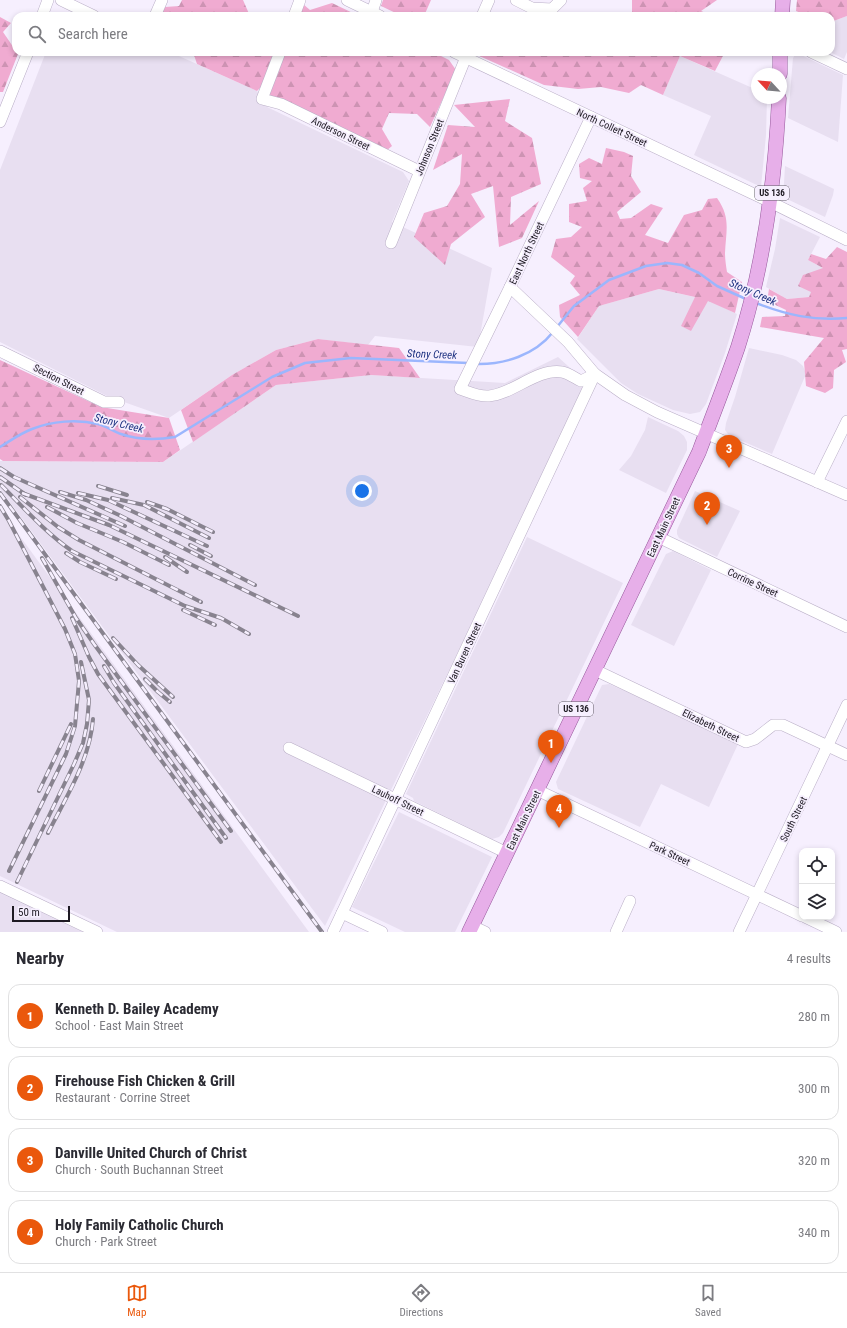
<!DOCTYPE html>
<meta charset="utf-8">
<style>
body{margin:0;font-family:"Roboto Condensed",sans-serif;background:#f2f2f3;color:#2b2b33}
.controls{position:absolute;right:12px;bottom:12px;display:grid;overflow:hidden;border-radius:8px;box-shadow:0 2px 6px #0003}
.controls button{width:36px;height:36px;display:grid;place-items:center;padding:0;border:0;border-bottom:1px solid #e1e1e2;background:#fff;color:#2b2b33;font:20px sans-serif}
.compass{position:absolute;left:751px;top:68px;width:36px;height:36px;border-radius:50%;background:#fff;box-shadow:0 2px 6px #0003;rotate:296deg}
.scale{position:absolute;left:12px;bottom:10px;width:58px;box-sizing:border-box;padding-left:4px;border:2px solid #1e1a23;border-top:0;font-size:11px;line-height:14px;white-space:nowrap;color:#1e1a23;-webkit-text-stroke:3px #f6effe;paint-order:stroke}
.you{position:absolute;left:362px;top:491px;width:14px;height:14px;margin:-10px;border:3px solid #fff;border-radius:50%;background:#1a73e8;box-shadow:0 0 0 6px #1a73e833}
.badge{display:grid;place-items:center;width:26px;height:26px;border-radius:50%;background:#ea580c;color:#fff;font-size:13px;font-weight:700}
.pin{position:absolute;translate:-50% -33px;filter:drop-shadow(0 1px 2px #0008)}
.pin::after{content:'';position:absolute;top:21px;width:14px;height:12px;background:inherit;clip-path:polygon(0 0,100% 0,50% 100%)}
.list{margin:0;padding:0;list-style:none}
h2{display:flex;justify-content:space-between;align-items:center;height:52px;margin:0;padding:0 16px;font-size:17px}
h2 small{font-size:13px;font-weight:400;color:#7c7c81}
.list li{display:grid;grid-template-columns:26px 1fr auto;gap:12px;align-items:center;box-sizing:border-box;height:64px;margin:0 8px 8px;padding:0 8px;border:1px solid #e1e1e2;border-radius:12px}
.list b{display:block;font-size:15px;white-space:nowrap}
.list p{margin:0;font-size:13px;white-space:nowrap;color:#7c7c81}
.list em{font-size:13px;font-style:normal;color:#7c7c81}
.icon{flex:none;width:22px;height:22px;fill:none;stroke:currentColor;stroke-width:2;stroke-linecap:round;stroke-linejoin:round}
.map{position:relative;flex:none;width:847px;height:932px;overflow:hidden}
.search{position:absolute;background:#fff;box-shadow:0 2px 6px #0003;left:12px;right:12px;top:12px;height:44px;display:flex;align-items:center;gap:10px;box-sizing:border-box;padding:0 14px;border-radius:12px;color:#7c7c81;font-size:15px}
.sheet{height:340px;background:#fff}
nav{display:flex;justify-content:space-around;align-items:center;box-sizing:border-box;height:56px;border-top:1px solid #e1e1e2;background:#fff;font-size:11px;color:#7c7c81}
nav a{display:grid;justify-items:center;gap:2px}
nav .on{color:#ea580c}
.map>svg:first-child{display:block}
.built{fill:#e8dff1}
.forest{fill:url(#forest-firs)}
.lines{fill:none;stroke-linecap:round;stroke-linejoin:round}
.stream{stroke:#9bb6fd;stroke-width:2.5}
.minor-casing{stroke:#baafc7;stroke-width:12}
.major-casing{stroke:#96589b;stroke-width:15}
.minor{stroke:#fff;stroke-width:11}
.major{stroke:#e7afe9;stroke-width:14}
.rail-casing{stroke:#88838f;stroke-width:4}
.rail{stroke:#f6effe;stroke-width:2.5;stroke-dasharray:8;stroke-linecap:butt}
.labels{text-anchor:middle;stroke-width:3.5;stroke-linejoin:round;paint-order:stroke}
.shield{fill:#f6effe;stroke:#5f5a65;stroke-width:1}
.shield-label{font-size:9px;font-weight:bold;fill:#1e1a23}
.street-label{font-size:10px;fill:#1e1a23;stroke:#f6effe}
.water-label{font-size:11px;font-style:italic;fill:#1e3281;stroke:#f6effe}
</style>
<div class="map">
<svg width="847" height="932" viewBox="0 0 847 932">
<defs>
<pattern id="forest-firs" width="22" height="20" patternUnits="userSpaceOnUse"><rect width="22" height="20" fill="#f0abd1"/><path d="M5 1l3.5 6h-7zM16 11l3.5 6h-7z" fill="#cd93b3"/></pattern>
</defs>
<rect width="100%" height="100%" fill="#f6effe"/>
<g class="built">
<path d="M847 16V52L844 59 830 52H831V22Z"/>
<path d="M46 52H170L257 91 267 107 403 172 409 181 392 222 492 268 478 347 375 336 368 345 318 339 276 350 232 375 169 418 107 396 0 342V170Z"/>
<path d="M799 54 843 75 838 142 788 118 793 58 795 55Z"/>
<path d="M680 56 757 90V98H767L766 135 761 187 694 155 711 116 663 95Z"/>
<path d="M785 166 834 189 833 195 825 217 789 200H783Z"/>
<path d="M780 218 820 237 808 260 823 268 809 297 787 299 766 287 775 249Z"/>
<path d="M659 289 708 300 737 314 725 353 706 404 700 412 690 414 673 410 638 394 621 383 577 339 599 306Z"/>
<path d="M749 348 782 355 796 360 803 366 806 374 772 454 735 438 728 434 725 430 726 423 735 397Z"/>
<path d="M558 357 588 384 325 926 0 489V461L163 462 276 385 371 375 505 383Z"/>
<path d="M648 417 678 431 684 436 687 442V450L666 493 619 470 631 456 645 430Z"/>
<path d="M695 491 740 511 717 557 679 538 677 534V530Z"/>
<path d="M0 509 82 621 309 932H117L0 876Z"/>
<path d="M527 537 623 583 503 833 499 837 492 839 414 801 413 798 406 794Z"/>
<path d="M673 551 711 570 674 646 631 625 666 554Z"/>
<path d="M609 684 659 706 738 744 709 807 661 784 640 827 558 789 556 782 602 685Z"/>
<path d="M399 812 492 857 455 932H405L352 907Z"/>
<path d="M0 893 4 895 83 932H0Z"/>
</g>
<g class="forest">
<path d="M182 0H243L250 16H161L165 7 179 6Z"/>
<path d="M383 0H431L424 16H402L381 6Z"/>
<path d="M632 0H717L701 11 713 16H632Z"/>
<path d="M797 0H847V16L831 22V16H808L796 11Z"/>
<path d="M332 3 359 16H298L303 4 310 10Z"/>
<path d="M0 17 11 23 3 32 18 54 3 92H0Z"/>
<path d="M193 52H275L261 87 257 91 197 64Z"/>
<path d="M284 52H433L449 60 456 70 430 127 417 114 389 113 382 129 392 146 386 151 268 95Z"/>
<path d="M476 52H725L715 71 680 56 663 95 641 85 629 93 601 87 578 89 544 85 475 54Z"/>
<path d="M510 99 505 121 532 138 541 184 511 197 510 225 539 201 522 238 499 247 493 186 471 194 485 217 451 244 445 265 414 237 424 213 447 206 460 184 462 154 433 170 448 125 475 127 454 105Z"/>
<path d="M606 148 624 152 633 156 631 176 641 192 617 212 620 219 631 218 651 204 663 208 645 235 668 243 684 215 702 210 708 199 717 198C731 218 726 230 725 253 725 259 726 266 727 272L742 282 735 313 708 301 691 331 681 326 695 297 659 289 599 306 578 337 560 317 559 305 580 295 570 283 575 276 551 257 556 239 571 237 582 227 569 222V204L587 201 583 188 592 181 580 178 579 164 589 158 602 164Z"/>
<path d="M837 247 847 252V349L842 350 846 362 834 370 833 388 825 393 806 386 804 362 824 338 760 327 762 317 785 316 786 310 767 301 769 289 787 299 809 297 811 292 798 286 803 275 823 268 808 260 811 254 826 259Z"/>
<path d="M318 339 399 348 420 378 371 375 276 385 193 442 181 410 232 375 276 350Z"/>
<path d="M0 360 101 407 169 418 180 450 163 462 3 461 0 459Z"/>
</g>
<g class="lines">
<g class="stream">
<path d="M756 303C787 315 813 321 847 318"/>
<path d="M557 327 574 306 609 280 646 266 667 263 682 265 699 273 717 286 746 299"/>
<path d="M475 364C504 365 535 355 553 332"/>
<path d="M0 447C10 441 21 433 32 429 52 421 77 419 98 424 106 426 113 431 121 434 138 440 157 440 175 437L272 377 305 363 351 358 468 363"/>
</g>
<defs>
<g id="minor">
<path d="M61 0 94 16"/>
<path d="M347 0 380 16"/>
<path d="M516 0 532 8 552 9 561 0"/>
<path d="M372 12 376 0"/>
<path d="M42 16 48 0"/>
<path d="M155 16 162 0"/>
<path d="M294 16 300 0"/>
<path d="M482 16 489 0"/>
<path d="M280 52 262 99 281 104 419 171"/>
<path d="M454 52 760 197 847 240"/>
<path d="M811 52 847 69"/>
<path d="M591 117 510 287 460 389C469 392 479 397 489 396 513 394 537 368 562 372 568 373 575 378 581 381L595 374 625 395 657 412 847 495"/>
<path d="M0 122 28 52"/>
<path d="M391 243 468 52"/>
<path d="M0 351 104 402H119"/>
<path d="M817 482 847 421"/>
<path d="M658 537 847 627"/>
<path d="M595 670 746 742 755 739 773 725H783L847 755"/>
<path d="M289 748 507 853"/>
<path d="M537 790 802 916"/>
<path d="M0 886 97 932"/>
<path d="M342 913 382 932"/>
<path d="M805 917 836 932"/>
<path d="M472 926 485 932"/>
<path d="M333 932 595 374 568 342 510 287"/>
<path d="M616 932 630 901"/>
<path d="M739 932 847 705"/>
</g>
<g id="major">
<path d="M782 16 783 0"/>
<path d="M780 74V52"/>
<path d="M469 932 699 452C712 417 726 382 738 347 764 266 775 182 779 98"/>
</g>
</defs>
<use href="#minor" class="minor-casing"/>
<use href="#major" class="major-casing"/>
<use href="#minor" class="minor"/>
<use href="#major" class="major"/>
<defs>
<g id="rail">
<path d="M0 468 14 477 125 526"/>
<path d="M0 477 26 495"/>
<path d="M1 485C24 508 45 532 72 551L185 606 221 618 249 634"/>
<path d="M98 486 127 495"/>
<path d="M60 492 86 500 119 515 255 585"/>
<path d="M0 493 322 932"/>
<path d="M22 493 109 525 298 616"/>
<path d="M78 493 108 500 207 546"/>
<path d="M20 497 58 527 79 540 201 602"/>
<path d="M112 498 144 505 209 538"/>
<path d="M147 502 167 509 213 532"/>
<path d="M0 506 9 521 65 629 75 654 79 681 75 726 66 754 9 871"/>
<path d="M47 507 77 523 123 542 169 565"/>
<path d="M190 545 211 556"/>
<path d="M66 553 80 562 116 579"/>
<path d="M165 557 187 572"/>
<path d="M42 558 76 618 94 644 231 831"/>
<path d="M183 610 215 625"/>
<path d="M72 618 89 657 98 674 221 842"/>
<path d="M113 638 138 665 173 697"/>
<path d="M104 666 114 683 226 838"/>
<path d="M145 679 158 692 170 702"/>
<path d="M39 791 71 724"/>
<path d="M48 833C66 797 90 760 93 719"/>
<path d="M17 882 74 764 83 743 87 724 89 700 81 662"/>
</g>
</defs>
<use href="#rail" class="rail-casing"/>
<use href="#rail" class="rail"/>
</g>
<g class="labels">
<g class="shield">
<rect x="755" y="186" width="34" height="14" rx="3"/>
<rect x="559" y="702" width="34" height="14" rx="3"/>
</g>
<g class="shield-label">
<text x="772" y="196">US 136</text>
<text x="576" y="712">US 136</text>
</g>
<g class="street-label">
<text transform="translate(612 127) rotate(25)" y="4">North Collett Street</text>
<text transform="translate(341 133) rotate(26)" y="4">Anderson Street</text>
<text transform="translate(429 147) rotate(-68)" y="4">Johnson Street</text>
<text transform="translate(526 253) rotate(-65)" y="4">East North Street</text>
<text transform="translate(59 379) rotate(27)" y="4">Section Street</text>
<text transform="translate(663 527) rotate(-65)" y="4">East Main Street</text>
<text transform="translate(753 582) rotate(25)" y="4">Corrine Street</text>
<text transform="translate(464 653) rotate(-65)" y="4">Van Buren Street</text>
<text transform="translate(711 725) rotate(26)" y="4">Elizabeth Street</text>
<text transform="translate(398 800) rotate(26)" y="4">Lauhoff Street</text>
<text transform="translate(793 819) rotate(-64)" y="4">South Street</text>
<text transform="translate(523 820) rotate(-64)" y="4">East Main Street</text>
<text transform="translate(670 853) rotate(25)" y="4">Park Street</text>
</g>
<g class="water-label">
<text transform="translate(753 292) rotate(24)" y="4">Stony Creek</text>
<text transform="translate(432 354) rotate(2)" y="4">Stony Creek</text>
<text transform="translate(119 423) rotate(14)" y="4">Stony Creek</text>
</g>
</g>
</svg>
<div class="controls">
<button><svg class="icon" aria-label="locate" viewBox="0 0 24 24"><circle cx="12" cy="12" r="6"/><path d="M12 2v4M12 18v4M2 12h4M18 12h4"/></svg></button>
<button><svg class="icon" aria-label="layers" viewBox="0 0 24 24"><path d="M12 4l9 5-9 5-9-5zM3 14l9 5 9-5"/></svg></button>
</div>
<svg class="compass" viewBox="-18 -18 36 36"><path d="M0-13l5 13h-10z" fill="#e53935"/><path d="M0 13l5-13h-10z" fill="#7c7c81"/></svg>
<div class="scale">50 m</div>
<div class="you"></div>
<div class="pin badge" style="left:551px;top:763px">1</div>
<div class="pin badge" style="left:707px;top:525px">2</div>
<div class="pin badge" style="left:729px;top:468px">3</div>
<div class="pin badge" style="left:559px;top:828px">4</div>
<div class="search"><svg class="icon" aria-label="search" viewBox="0 0 24 24"><circle cx="10" cy="10" r="6"/><path d="M15 15l6 6"/></svg>Search here</div>
</div>
<section class="sheet">
<h2>Nearby<small>4 results</small></h2>
<ul class="list">
<li><span class="badge">1</span><div><b>Kenneth D. Bailey Academy</b><p>School · East Main Street</p></div><em>280 m</em></li>
<li><span class="badge">2</span><div><b>Firehouse Fish Chicken &amp; Grill</b><p>Restaurant · Corrine Street</p></div><em>300 m</em></li>
<li><span class="badge">3</span><div><b>Danville United Church of Christ</b><p>Church · South Buchannan Street</p></div><em>320 m</em></li>
<li><span class="badge">4</span><div><b>Holy Family Catholic Church</b><p>Church · Park Street</p></div><em>340 m</em></li>
</ul>
</section>
<nav>
<a class="on"><svg class="icon" aria-label="map" viewBox="0 0 24 24"><path d="M3 6l6-2 6 2 6-2v14l-6 2-6-2-6 2zM9 4v14M15 6v14"/></svg>Map</a>
<a><svg class="icon" aria-label="directions" viewBox="0 0 24 24"><path d="M12 3l9 9-9 9-9-9zM9 14v-3h6M13 9l2 2-2 2"/></svg>Directions</a>
<a><svg class="icon" aria-label="saved" viewBox="0 0 24 24"><path d="M7 4h10v16l-5-4-5 4z"/></svg>Saved</a>
</nav>
